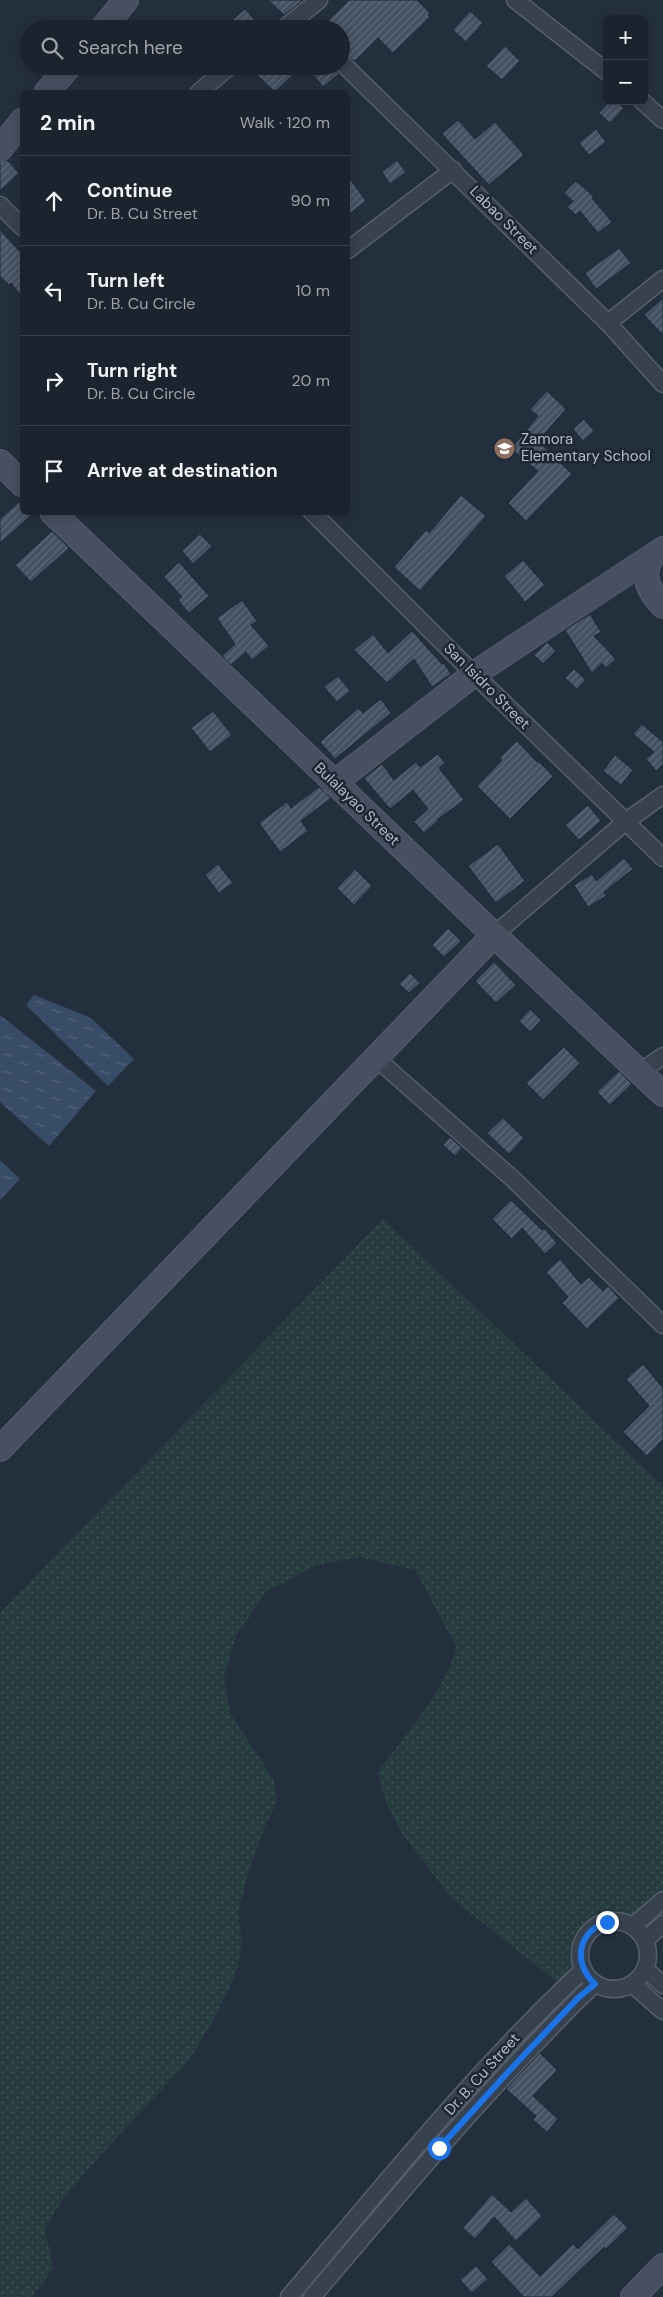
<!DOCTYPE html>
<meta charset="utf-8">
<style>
body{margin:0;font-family:"DM Sans",sans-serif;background:#282f3a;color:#f1f3f6}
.controls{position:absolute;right:15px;top:15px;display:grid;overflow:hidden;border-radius:8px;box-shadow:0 2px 12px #0003}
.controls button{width:45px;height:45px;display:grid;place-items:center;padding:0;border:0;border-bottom:1px solid #39404a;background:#1b232e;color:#f1f3f6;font:25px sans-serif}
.stop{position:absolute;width:15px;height:15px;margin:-11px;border:4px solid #1a73e8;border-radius:50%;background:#fff}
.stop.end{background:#1a73e8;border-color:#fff;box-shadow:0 1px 5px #0008}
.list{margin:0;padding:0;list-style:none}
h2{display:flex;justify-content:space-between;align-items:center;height:65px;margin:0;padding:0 20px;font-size:21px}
h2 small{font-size:16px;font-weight:400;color:#a0a4aa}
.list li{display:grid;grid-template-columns:32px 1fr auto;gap:15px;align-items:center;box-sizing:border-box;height:90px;padding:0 20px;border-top:1px solid #39404a}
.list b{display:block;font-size:19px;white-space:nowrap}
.list p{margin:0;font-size:16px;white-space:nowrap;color:#a0a4aa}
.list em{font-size:16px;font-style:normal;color:#a0a4aa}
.icon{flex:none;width:28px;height:28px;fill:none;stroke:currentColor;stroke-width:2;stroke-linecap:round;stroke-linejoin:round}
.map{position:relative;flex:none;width:663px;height:2297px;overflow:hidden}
.search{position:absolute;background:#1b232e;box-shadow:0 2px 12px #0003;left:20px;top:20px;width:330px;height:55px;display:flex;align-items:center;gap:12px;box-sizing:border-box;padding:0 18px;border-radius:28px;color:#a0a4aa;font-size:19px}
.panel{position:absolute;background:#1b232e;box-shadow:0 2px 12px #0003;left:20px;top:90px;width:330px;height:425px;border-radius:8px}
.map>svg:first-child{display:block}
.grass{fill:url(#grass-dots)}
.water{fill:url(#water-ripples)}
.building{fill:url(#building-hatch);stroke:#1f2835}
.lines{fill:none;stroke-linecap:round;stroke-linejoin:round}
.street-casing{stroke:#565f6c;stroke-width:19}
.secondary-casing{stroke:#565f6c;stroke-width:26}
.street{stroke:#38414e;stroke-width:16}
.secondary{stroke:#465061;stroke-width:24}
.route{stroke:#1a73e8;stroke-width:6}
.labels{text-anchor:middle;stroke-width:5;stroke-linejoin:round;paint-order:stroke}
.street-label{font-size:15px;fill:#b4bcc9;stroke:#1d2633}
.poi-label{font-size:15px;fill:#b4bcc9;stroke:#1d2633;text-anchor:start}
</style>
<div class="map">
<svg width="663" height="2297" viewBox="0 0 663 2297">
<defs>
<pattern id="grass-dots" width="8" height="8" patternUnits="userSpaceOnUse" patternTransform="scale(1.25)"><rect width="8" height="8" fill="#263c3f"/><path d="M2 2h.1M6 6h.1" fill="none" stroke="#435659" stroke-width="1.8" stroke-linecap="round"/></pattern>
<pattern id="water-ripples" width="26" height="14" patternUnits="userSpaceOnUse" patternTransform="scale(1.25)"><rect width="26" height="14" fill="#394c67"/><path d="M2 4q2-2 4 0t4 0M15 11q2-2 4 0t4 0" fill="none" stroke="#53647b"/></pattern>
<pattern id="building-hatch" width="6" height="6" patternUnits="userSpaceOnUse" patternTransform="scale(1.25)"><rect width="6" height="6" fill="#455162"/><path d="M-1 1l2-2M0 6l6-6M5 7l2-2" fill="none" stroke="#5d6877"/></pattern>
</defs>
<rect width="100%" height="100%" fill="#242f3e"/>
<path class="grass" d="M383 1219 663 1486V1891L625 1923C590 1916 568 1948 588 1978L557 1982 452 1899 403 1835 386 1803 378 1772C404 1735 447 1689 456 1646L415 1570 359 1557 314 1566 266 1592 236 1636 224 1677 230 1713 274 1780 277 1802 266 1824 249 1870 238 1912 242 1945 236 1973 213 2021 190 2059 86 2171 63 2199 45 2228 53 2268 33 2297H0V1613Z"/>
<g class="water">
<path d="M34 995 91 1018 134 1059 108 1086 26 1005Z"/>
<path d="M0 1015 96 1091 49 1146 0 1102Z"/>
<path d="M0 1160 20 1179 0 1200Z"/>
</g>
<g class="building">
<path d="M268 0H303L284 15Z"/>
<path d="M349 0H417L430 13 428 15 430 17 393 53 378 38 355 61 341 52V29H320Z"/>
<path d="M245 9 263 29H222Z"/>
<path d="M470 11 483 23 466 42 453 30Z"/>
<path d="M505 46 520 61 502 80 486 66Z"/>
<path d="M247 66H302L275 92Z"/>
<path d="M306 66H332L339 74 323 87Z"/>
<path d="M610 101H616L624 108 610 123 599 113Z"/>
<path d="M458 120 475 139 495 122 524 155 489 185 442 134Z"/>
<path d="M596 129 606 142 589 155 579 143Z"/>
<path d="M7 160 19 173 0 191V162Z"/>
<path d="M397 160 406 172 390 184 382 172Z"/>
<path d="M348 176 366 201 348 215Z"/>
<path d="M576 181 594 197 592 198 612 222 598 233 580 211 576 215 567 207 573 201 564 193Z"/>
<path d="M0 230 22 254V297L11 283 9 285 0 276Z"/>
<path d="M619 248 631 263 596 289 585 273Z"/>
<path d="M663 298V335L644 315Z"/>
<path d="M547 391 566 409 538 441 572 474 526 521 508 503 538 471 511 449 538 416 530 409Z"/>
<path d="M584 419 594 431 583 441 573 429Z"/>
<path d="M461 495 486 516 420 591 394 567 426 530 429 533Z"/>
<path d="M22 499V512H35L0 543V519Z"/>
<path d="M52 531 69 548 31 582 15 565Z"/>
<path d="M200 534 212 546 193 564 182 551Z"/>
<path d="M523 560 545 585 525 602 504 576Z"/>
<path d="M179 562 209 596 189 613 178 600 182 597 164 577Z"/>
<path d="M242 600 257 621 251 625 269 646 252 660 246 652 231 665 222 656 235 644 217 618Z"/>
<path d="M590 614 601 632 594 636 616 659 606 668 602 663 592 673 565 630Z"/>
<path d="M412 631 442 664 444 663 451 674 432 687 414 659 387 683 354 650 373 634 388 653Z"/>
<path d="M547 642 556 651 543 664 534 655Z"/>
<path d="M574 669 586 680 577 689 565 678Z"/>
<path d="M338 676 350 691 337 702 324 687Z"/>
<path d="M381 699 391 713 335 759 320 742 358 708 363 713Z"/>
<path d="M213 711 232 735 210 752 191 728Z"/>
<path d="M642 724 663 742V764L656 771 646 759 654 752 633 734Z"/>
<path d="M517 741 537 762 538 761 553 776 510 819 477 786 502 760 500 758Z"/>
<path d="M438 754 445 763 439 768 464 800 437 820 438 821 424 833 414 822 428 809 413 790 390 809 364 778 382 764 394 780 416 762 420 767Z"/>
<path d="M615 755 633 770 621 785 603 771Z"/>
<path d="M319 787 331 798 301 821 308 831 280 852 259 823 287 802 291 808Z"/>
<path d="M588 805 601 821 579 840 565 825Z"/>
<path d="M498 844 525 881 496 903 468 866Z"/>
<path d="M624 858 633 869 604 892 606 896 588 907 574 885 592 874 596 881Z"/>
<path d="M218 864 233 883 219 893 205 875Z"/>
<path d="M355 869 372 886 354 905 337 888Z"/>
<path d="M448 928 461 941 444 957 432 945Z"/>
<path d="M494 962 516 985 496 1003 475 981Z"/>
<path d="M410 973 420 983 409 993 399 984Z"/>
<path d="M530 1009 541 1020 530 1032 519 1021Z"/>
<path d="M564 1047 580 1063 543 1100 526 1083Z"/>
<path d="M619 1071 632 1084 610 1105 597 1092Z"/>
<path d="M503 1118 524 1138 509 1154 487 1133Z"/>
<path d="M450 1137 462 1148 455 1156 443 1145Z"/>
<path d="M511 1200 542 1230 544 1228 557 1243 545 1254 522 1228 512 1239 492 1219Z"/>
<path d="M560 1259 581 1284 589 1277 603 1291 608 1286 619 1298 587 1329 562 1303 568 1297 546 1272Z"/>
<path d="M643 1364 663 1388V1439L647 1456 623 1432 649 1406 626 1379Z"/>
<path d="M540 2053 557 2070 533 2096 558 2119 547 2132 533 2120 536 2116 506 2089Z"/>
<path d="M492 2194 511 2212 526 2198 542 2216 516 2241 494 2217 475 2239 463 2228Z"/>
<path d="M614 2214 628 2228 606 2249 604 2247 552 2297H524L491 2262 509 2244 540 2276 573 2244 578 2249Z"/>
<path d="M476 2266 488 2279 472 2293 460 2280Z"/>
</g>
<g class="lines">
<defs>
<g id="street">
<path d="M515 0 607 72"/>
<path d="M283 29 319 0"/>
<path d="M341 62 608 323 663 384"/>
<path d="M199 92 230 66"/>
<path d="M642 101 663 120"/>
<path d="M0 205 22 227"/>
<path d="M348 250 453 170"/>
<path d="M608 323 663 279"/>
<path d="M312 512 474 674 663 858"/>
<path d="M494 935 625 822 663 795"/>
<path d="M377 1059 514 1180 663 1325"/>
<path d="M640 1072 663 1056"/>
<circle cx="614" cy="1955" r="34"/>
<path d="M633 1926 663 1900"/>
<path d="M645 1940 663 1924"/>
<path d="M645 1969 663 1985"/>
<path d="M632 1984 663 2011"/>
<path d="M289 2297C383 2186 476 2070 583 1970"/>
<path d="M312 2297C384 2213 454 2128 531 2048 552 2027 572 2004 595 1984"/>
</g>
<g id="secondary">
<path d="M102 29 126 0"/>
<path d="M47 92 69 66"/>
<path d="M0 149 22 121"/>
<path d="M0 462 22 484"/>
<path d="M52 512 494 935 663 1094"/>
<path d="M651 558C640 577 650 592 663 606"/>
<path d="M334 783 474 674 663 549"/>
<path d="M0 1449 494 935"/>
<path d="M633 2297 663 2266"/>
</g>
</defs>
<use href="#street" class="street-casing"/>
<use href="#secondary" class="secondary-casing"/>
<use href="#street" class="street"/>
<use href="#secondary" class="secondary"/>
</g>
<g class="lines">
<path class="route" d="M439 2148 509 2071 578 1998 595 1984C572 1963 578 1931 607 1922"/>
</g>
<defs>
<symbol id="school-disc" viewBox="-11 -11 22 22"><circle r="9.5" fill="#8d6e63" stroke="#1d2633"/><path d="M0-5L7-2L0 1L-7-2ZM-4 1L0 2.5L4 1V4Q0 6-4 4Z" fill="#fff"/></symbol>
</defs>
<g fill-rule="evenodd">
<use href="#school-disc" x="492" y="436" width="25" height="25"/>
</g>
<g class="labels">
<g class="street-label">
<text transform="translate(504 220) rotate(45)" y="5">Labao Street</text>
<text transform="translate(487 686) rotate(45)" y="5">San Isidro Street</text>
<text transform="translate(357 804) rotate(44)" y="5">Bulalayao Street</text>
<text transform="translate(482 2074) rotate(-48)" y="5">Dr. B. Cu Street</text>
</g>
<g class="poi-label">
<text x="521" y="444">Zamora<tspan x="521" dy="17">Elementary School</tspan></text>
</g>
</g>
</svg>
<div class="controls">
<button>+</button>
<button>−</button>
</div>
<div class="stop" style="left:439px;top:2148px"></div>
<div class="stop end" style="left:607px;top:1922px"></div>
<div class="search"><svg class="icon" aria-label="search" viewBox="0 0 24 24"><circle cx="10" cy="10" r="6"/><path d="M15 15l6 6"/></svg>Search here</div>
<section class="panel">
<h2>2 min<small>Walk · 120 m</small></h2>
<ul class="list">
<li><svg class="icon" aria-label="ahead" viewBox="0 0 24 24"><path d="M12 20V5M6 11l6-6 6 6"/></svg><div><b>Continue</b><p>Dr. B. Cu Street</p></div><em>90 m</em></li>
<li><svg class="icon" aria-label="left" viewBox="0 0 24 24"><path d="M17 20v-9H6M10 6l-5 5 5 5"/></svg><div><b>Turn left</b><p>Dr. B. Cu Circle</p></div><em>10 m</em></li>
<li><svg class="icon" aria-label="right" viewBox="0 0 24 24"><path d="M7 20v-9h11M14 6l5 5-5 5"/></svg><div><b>Turn right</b><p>Dr. B. Cu Circle</p></div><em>20 m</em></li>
<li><svg class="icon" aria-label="arrive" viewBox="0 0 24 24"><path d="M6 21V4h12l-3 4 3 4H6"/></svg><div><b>Arrive at destination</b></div></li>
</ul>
</section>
</div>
